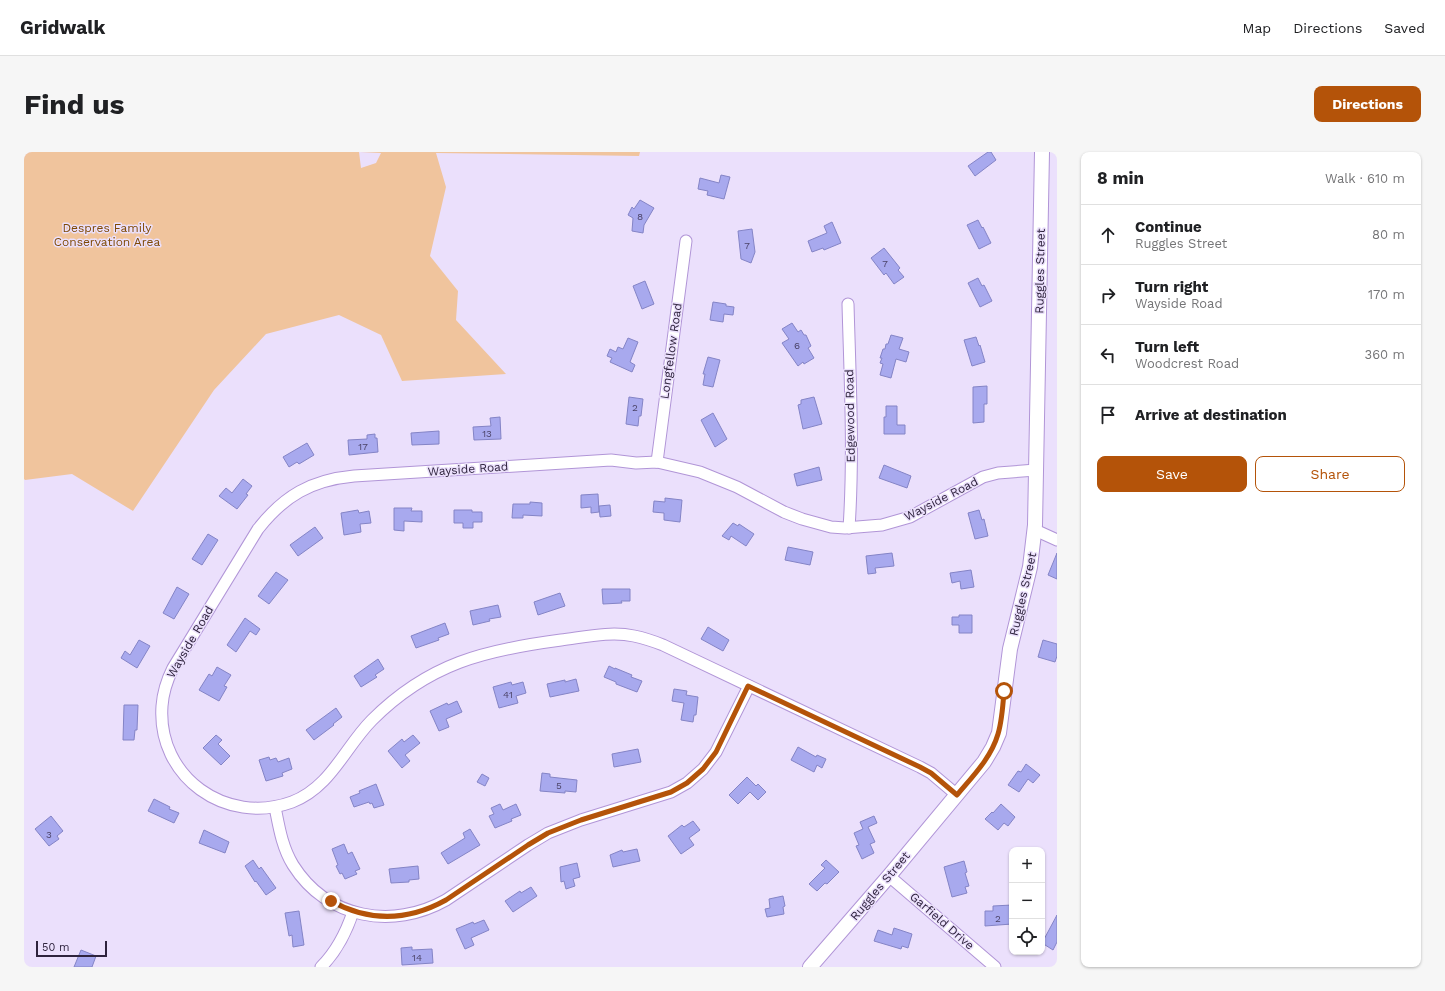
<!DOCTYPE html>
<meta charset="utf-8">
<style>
body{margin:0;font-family:"Work Sans",sans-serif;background:#f6f6f6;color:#202124}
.controls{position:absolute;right:12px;bottom:12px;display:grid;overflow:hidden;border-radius:8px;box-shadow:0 1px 3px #0004}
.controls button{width:36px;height:36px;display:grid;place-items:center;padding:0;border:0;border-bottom:1px solid #e0e0e0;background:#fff;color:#202124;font:20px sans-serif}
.scale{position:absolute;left:12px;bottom:10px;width:71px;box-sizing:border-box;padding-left:4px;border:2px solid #2e233d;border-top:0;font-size:11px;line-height:14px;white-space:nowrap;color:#2e233d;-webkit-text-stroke:3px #ebe0fc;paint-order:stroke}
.stop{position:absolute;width:12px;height:12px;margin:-9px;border:3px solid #b45309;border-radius:50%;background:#fff}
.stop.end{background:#b45309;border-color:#fff;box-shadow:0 1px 4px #0008}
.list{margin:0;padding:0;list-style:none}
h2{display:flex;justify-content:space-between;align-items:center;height:52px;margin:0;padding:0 16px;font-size:17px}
h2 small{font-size:13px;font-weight:400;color:#757577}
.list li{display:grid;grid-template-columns:26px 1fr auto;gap:12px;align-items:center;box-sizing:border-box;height:60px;padding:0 16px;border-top:1px solid #e0e0e0}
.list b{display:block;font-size:15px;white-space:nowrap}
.list p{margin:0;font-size:13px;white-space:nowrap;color:#757577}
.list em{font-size:13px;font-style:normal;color:#757577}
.actions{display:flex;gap:8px;padding:12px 16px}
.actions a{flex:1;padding:9px 0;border:1px solid #b45309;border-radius:8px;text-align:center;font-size:14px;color:#b45309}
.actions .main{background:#b45309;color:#fff}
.icon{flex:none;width:22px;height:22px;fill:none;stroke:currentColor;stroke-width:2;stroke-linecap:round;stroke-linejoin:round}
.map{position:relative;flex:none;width:1033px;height:815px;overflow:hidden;border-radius:8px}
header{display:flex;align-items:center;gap:24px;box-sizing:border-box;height:56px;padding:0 20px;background:#fff;border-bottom:1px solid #e0e0e0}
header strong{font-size:19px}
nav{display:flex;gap:22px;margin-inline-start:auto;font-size:14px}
.intro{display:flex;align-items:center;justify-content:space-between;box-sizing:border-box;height:96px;padding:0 24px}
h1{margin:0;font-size:28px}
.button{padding:10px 18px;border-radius:8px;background:#b45309;color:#fff;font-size:14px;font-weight:700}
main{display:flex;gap:24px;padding:0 24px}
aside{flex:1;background:#fff;border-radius:8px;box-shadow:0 1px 3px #0004}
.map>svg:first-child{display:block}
.green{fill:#f0c49d}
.building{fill:#a8a9ee;stroke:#8484c6}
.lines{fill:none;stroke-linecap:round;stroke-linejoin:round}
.minor-casing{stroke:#b195d7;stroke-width:13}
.tertiary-casing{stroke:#b195d7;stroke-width:16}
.minor{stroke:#fff;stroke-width:11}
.tertiary{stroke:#fff;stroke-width:14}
.route{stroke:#b45309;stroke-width:5}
.labels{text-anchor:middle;stroke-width:3;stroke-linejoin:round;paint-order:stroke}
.number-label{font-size:10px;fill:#4c4469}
.park-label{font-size:12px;fill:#7e4803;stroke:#ebe0fc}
.street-label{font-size:12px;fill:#2e233d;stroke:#ebe0fc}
</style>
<header>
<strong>Gridwalk</strong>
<nav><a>Map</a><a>Directions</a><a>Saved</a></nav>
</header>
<div class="intro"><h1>Find us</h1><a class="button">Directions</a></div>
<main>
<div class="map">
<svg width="1033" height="815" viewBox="0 0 1033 815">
<rect width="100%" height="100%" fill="#ebe0fc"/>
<path class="green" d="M0 0H335L337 16 352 11 357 1 336 0H616L615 4 412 1 422 35 406 104 434 139 432 168 482 222 378 229 357 183 315 163 242 182 190 238 109 359 48 322 1 328 0 327Z"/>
<g class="building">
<path d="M964 0H967L972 8 951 24 944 14Z"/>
<path d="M697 23 706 25 700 47 683 43 684 39 674 37 676 26 695 31Z"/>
<path d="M616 48 630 56 620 73 619 81 608 79 609 66 604 63 608 55 610 57Z"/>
<path d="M954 68 958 76 959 75 967 91 955 97 943 73Z"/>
<path d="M808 70 817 91 800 98 799 96 788 100 784 89 803 81 800 74Z"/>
<path d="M728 77 731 100 727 111 717 107 714 79Z"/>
<path d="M860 96 876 116 874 118 880 125 870 132 862 121 860 123 847 106Z"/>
<path d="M954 126 958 134 960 133 968 149 956 155 944 131Z"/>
<path d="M621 129 630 152 618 157 609 134Z"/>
<path d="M689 150 702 152V154L710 155 709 163 700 162 699 170 686 168Z"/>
<path d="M768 171 774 180 777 178 780 183H782L787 194 784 196 790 206 780 212 779 210 774 214 758 191 765 187 758 177Z"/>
<path d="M867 183 879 186 875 197 885 200 882 210 872 207 867 226 856 223 859 212 856 211 858 206H856L859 197H861L862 192H864Z"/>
<path d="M952 185 955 194 956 193 961 210 948 214 940 188Z"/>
<path d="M604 186 614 190 606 210 611 213 608 220 586 210 588 206 583 204 586 197 592 200 594 195 599 197Z"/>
<path d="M684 205 696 208 689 235 679 233 681 222H679Z"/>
<path d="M963 234V252H960V270L949 271V235Z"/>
<path d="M605 245 619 247 617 264H615L614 274 602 272Z"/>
<path d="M790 245 798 272 779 277 774 253 777 252V248Z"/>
<path d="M862 254H873V273H881V282H860V265H862Z"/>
<path d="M689 261 703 287 691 295 677 268Z"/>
<path d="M476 265 477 287 450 288 449 275 467 274 466 266Z"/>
<path d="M415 279V292L388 293 387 281Z"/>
<path d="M351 282V286H353L354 300 325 303 324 288 343 287V283Z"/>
<path d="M283 291 290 303 275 312 273 310 265 315 259 305Z"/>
<path d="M860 313 887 324 883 336 855 326Z"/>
<path d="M795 315 798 328 773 334 770 322Z"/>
<path d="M219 327 228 334 222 342 224 343 213 357 195 344 202 336 208 341Z"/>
<path d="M574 342 575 360 567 361V355L557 356V343Z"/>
<path d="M641 346 658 348 656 370 640 368V361L629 360 630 349 641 350Z"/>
<path d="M506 350 518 351V364L499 363V366H488L489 352H506Z"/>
<path d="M586 353 587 364 576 365 575 354Z"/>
<path d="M370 356H388L387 359H398V370L380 369V379L370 378Z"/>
<path d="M334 358 335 361 345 359 347 371 336 372 337 380 320 383 317 361Z"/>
<path d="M430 358H448V360H458V370H449V376H439V371H430Z"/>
<path d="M955 358 958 368 960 367 964 384 951 387 944 361Z"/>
<path d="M709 371 714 374 715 372 730 382 722 394 707 384 705 388 698 384Z"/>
<path d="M291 375 299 386 274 404 266 393Z"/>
<path d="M184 382 194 388 178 413 168 407Z"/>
<path d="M764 395 789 400 786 413 761 408Z"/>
<path d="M868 401 870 414 851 416 852 421 844 422 842 404Z"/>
<path d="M1033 401V427L1024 423Z"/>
<path d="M947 418 950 435 937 437 936 429 928 431 926 421Z"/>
<path d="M252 420 264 428 245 452 234 444Z"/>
<path d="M153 435 165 442 150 467 139 461Z"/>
<path d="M578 437H606V449H597L598 451 579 452Z"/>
<path d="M536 441 541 454 514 463 510 450Z"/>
<path d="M474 453 477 465 465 467 466 469 449 473 446 459Z"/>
<path d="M935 463H948V481H935V473H928V465H935Z"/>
<path d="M221 466 236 477 232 483 226 479 212 500 203 493Z"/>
<path d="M421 471 425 482 414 486 415 488 392 496 387 484Z"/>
<path d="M684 475 705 488 699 499 677 487Z"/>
<path d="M115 488 126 494 113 516 97 506 101 499 106 503Z"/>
<path d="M1019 488 1033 492V504L1031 510 1014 505Z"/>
<path d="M354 507 360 517 351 523 353 525 337 535 330 524Z"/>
<path d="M585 514 591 517V516L608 523 607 525 618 529 613 540 592 532V530L580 525Z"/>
<path d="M193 515 207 523 200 534 203 535 195 549 175 538 185 522 188 524Z"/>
<path d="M552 527 555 539 526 545 523 532 541 528V530Z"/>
<path d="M487 530 488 533 499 530 502 541 492 544 494 551 475 556 469 535Z"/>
<path d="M650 537 663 539 662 543 674 545 672 563H670L669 570 657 568 660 551 648 549Z"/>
<path d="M433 549 438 560 422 567 425 575 415 579 406 559 423 551 424 553Z"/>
<path d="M100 553H114L113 578H111L110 588H99Z"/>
<path d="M312 556 318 565 309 572 310 573 290 588 282 578Z"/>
<path d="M192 583 198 588 194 592 206 604 197 613 179 596Z"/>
<path d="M389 583 396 591 381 603 386 609 378 616 364 599 378 587 380 590Z"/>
<path d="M774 595 792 605 793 603 802 607 798 616 793 613 790 620 767 608Z"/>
<path d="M614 597 617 610 590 615 588 602Z"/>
<path d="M245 605 246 608 252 606 254 610 265 606 268 617 258 621 259 624 242 629 235 608Z"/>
<path d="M1002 612 1016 623 1009 631 1004 627 995 640 984 633 994 619 997 620Z"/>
<path d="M518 621 526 622V625L553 628 552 640 541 639V641L516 639Z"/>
<path d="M458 622 465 626 461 634 453 630Z"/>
<path d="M723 625 732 634 734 632 742 640 734 648 726 640 714 652 705 643Z"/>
<path d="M352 632 360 653 350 656 348 651 346 652 345 650 330 655 326 645 336 641 335 639Z"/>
<path d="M130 647 146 655 145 657 155 661 150 671 124 659Z"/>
<path d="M476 652 479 658 492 652 497 663 487 667 488 669 471 676 465 664 470 662 467 656Z"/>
<path d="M977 652 991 665 984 674 980 671 974 678 961 667 968 660 969 661Z"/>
<path d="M27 664 39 679 33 684 35 687 25 694 11 677Z"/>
<path d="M850 664 853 671 844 675 851 690 846 692 850 701 838 707 832 694 835 693 830 681 839 677 836 670Z"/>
<path d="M669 669 676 678 665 686 670 693 657 702 644 684 658 673 660 675Z"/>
<path d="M446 677 456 693 424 712 417 701 441 686 439 681Z"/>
<path d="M180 678 205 690 201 701 175 691Z"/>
<path d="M320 692 324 702 328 700 336 717 331 719 333 722 321 727 318 721 316 722 312 714 314 713 308 697Z"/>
<path d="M613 697 616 709 589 715 586 703 598 698 599 700Z"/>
<path d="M229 708 235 717 237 715 252 736 242 743 232 729 231 730 221 714Z"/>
<path d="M802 708 815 720 803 732 801 731 793 739 785 732 801 716 797 713Z"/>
<path d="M940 709 943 720 941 721 945 734 941 735 943 741 928 745 920 715Z"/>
<path d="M553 711 556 725 549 727 551 734 542 737 540 729 537 730 536 715Z"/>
<path d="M394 714 395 727 385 728V730L367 731 365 717Z"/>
<path d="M507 735 513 744 489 760 481 749 496 739 497 741Z"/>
<path d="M759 744 761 754 759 755 760 762 743 765 741 757 746 756 745 747Z"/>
<path d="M988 753V772L961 774V759H969V754Z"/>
<path d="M275 759 280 793 269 795 268 783 265 784 261 761Z"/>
<path d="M1033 763V790L1029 798 1018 791Z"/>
<path d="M460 768 465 778 447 786 450 793 441 797 432 777 449 770 450 772Z"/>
<path d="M870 776 888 782 884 796 878 794 877 797 850 789 854 778 868 783Z"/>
<path d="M388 795V798L408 797 409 811 378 813 377 796Z"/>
<path d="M57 798 72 804 68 815H50Z"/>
</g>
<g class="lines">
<defs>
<g id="minor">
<path d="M824 152C826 226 830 302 825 376"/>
<path d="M633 310 662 89"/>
<path d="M1011 378 1033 388"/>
<path d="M933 643 907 621 896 615 639 493C629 489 620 486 610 484 587 479 561 485 537 488 461 498 405 511 348 568 321 595 307 635 268 650 202 674 133 625 138 554 139 540 143 528 149 516L234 377C260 344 287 328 330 324L587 308 612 311 633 310 676 320 713 335 760 360 778 367 807 375 821 376 858 373 886 365 959 325 974 321 1012 318"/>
<path d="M251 655C255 675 258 695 269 713 303 767 369 778 422 748L504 693 524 681 557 668 647 640 663 631 679 617 692 600 725 534"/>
<path d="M865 724 971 815"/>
<path d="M297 815C313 799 322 781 329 760"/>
</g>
<path id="tertiary" d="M786 815 865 724 960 610 969 595 975 581 986 497 1006 415 1011 373 1018 0"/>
</defs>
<use href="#minor" class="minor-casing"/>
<use href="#tertiary" class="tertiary-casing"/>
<use href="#minor" class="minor"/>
<use href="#tertiary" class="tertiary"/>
</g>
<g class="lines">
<path class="route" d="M307 749C345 770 384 769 422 748L504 693 524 681 557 668 647 640 663 631 679 617 692 600 724 534 896 615 907 621 933 643C949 624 967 606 974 582 978 569 979 553 980 539"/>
</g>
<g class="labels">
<g class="number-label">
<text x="616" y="68">8</text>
<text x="723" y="97">7</text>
<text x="861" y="115">7</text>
<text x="773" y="197">6</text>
<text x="611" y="259">2</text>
<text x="463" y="285">13</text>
<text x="339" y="298">17</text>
<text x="484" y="546">41</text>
<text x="535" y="637">5</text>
<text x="25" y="686">3</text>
<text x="974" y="770">2</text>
<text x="393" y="809">14</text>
</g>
<g class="park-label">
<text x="83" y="80">Despres Family<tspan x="83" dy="14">Conservation Area</tspan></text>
</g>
<g class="street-label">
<text transform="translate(1016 119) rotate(-89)" y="4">Ruggles Street</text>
<text transform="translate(647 199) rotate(-82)" y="4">Longfellow Road</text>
<text transform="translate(826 264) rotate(-91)" y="4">Edgewood Road</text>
<text transform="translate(444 317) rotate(-4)" y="4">Wayside Road</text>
<text transform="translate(917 347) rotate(-27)" y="4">Wayside Road</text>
<text transform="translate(999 442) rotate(-77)" y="4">Ruggles Street</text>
<text transform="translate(166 490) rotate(-60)" y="4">Wayside Road</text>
<text transform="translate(856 734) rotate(-50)" y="4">Ruggles Street</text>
<text transform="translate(918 769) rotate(41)" y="4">Garfield Drive</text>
</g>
</g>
</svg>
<div class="controls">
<button>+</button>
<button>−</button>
<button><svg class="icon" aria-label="locate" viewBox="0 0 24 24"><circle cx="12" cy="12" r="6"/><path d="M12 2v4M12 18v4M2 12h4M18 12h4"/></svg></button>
</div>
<div class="scale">50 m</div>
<div class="stop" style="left:980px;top:539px"></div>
<div class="stop end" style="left:307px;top:749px"></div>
</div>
<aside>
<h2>8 min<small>Walk · 610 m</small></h2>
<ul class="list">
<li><svg class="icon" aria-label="ahead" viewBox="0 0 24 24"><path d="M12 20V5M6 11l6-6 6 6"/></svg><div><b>Continue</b><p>Ruggles Street</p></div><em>80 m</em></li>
<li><svg class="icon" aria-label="right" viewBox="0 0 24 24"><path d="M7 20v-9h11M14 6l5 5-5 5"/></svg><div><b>Turn right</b><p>Wayside Road</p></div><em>170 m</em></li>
<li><svg class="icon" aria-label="left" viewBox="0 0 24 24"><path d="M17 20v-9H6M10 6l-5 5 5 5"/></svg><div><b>Turn left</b><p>Woodcrest Road</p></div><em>360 m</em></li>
<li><svg class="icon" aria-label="arrive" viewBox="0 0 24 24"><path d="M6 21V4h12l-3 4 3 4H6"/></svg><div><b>Arrive at destination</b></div></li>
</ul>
<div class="actions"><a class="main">Save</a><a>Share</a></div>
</aside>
</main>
